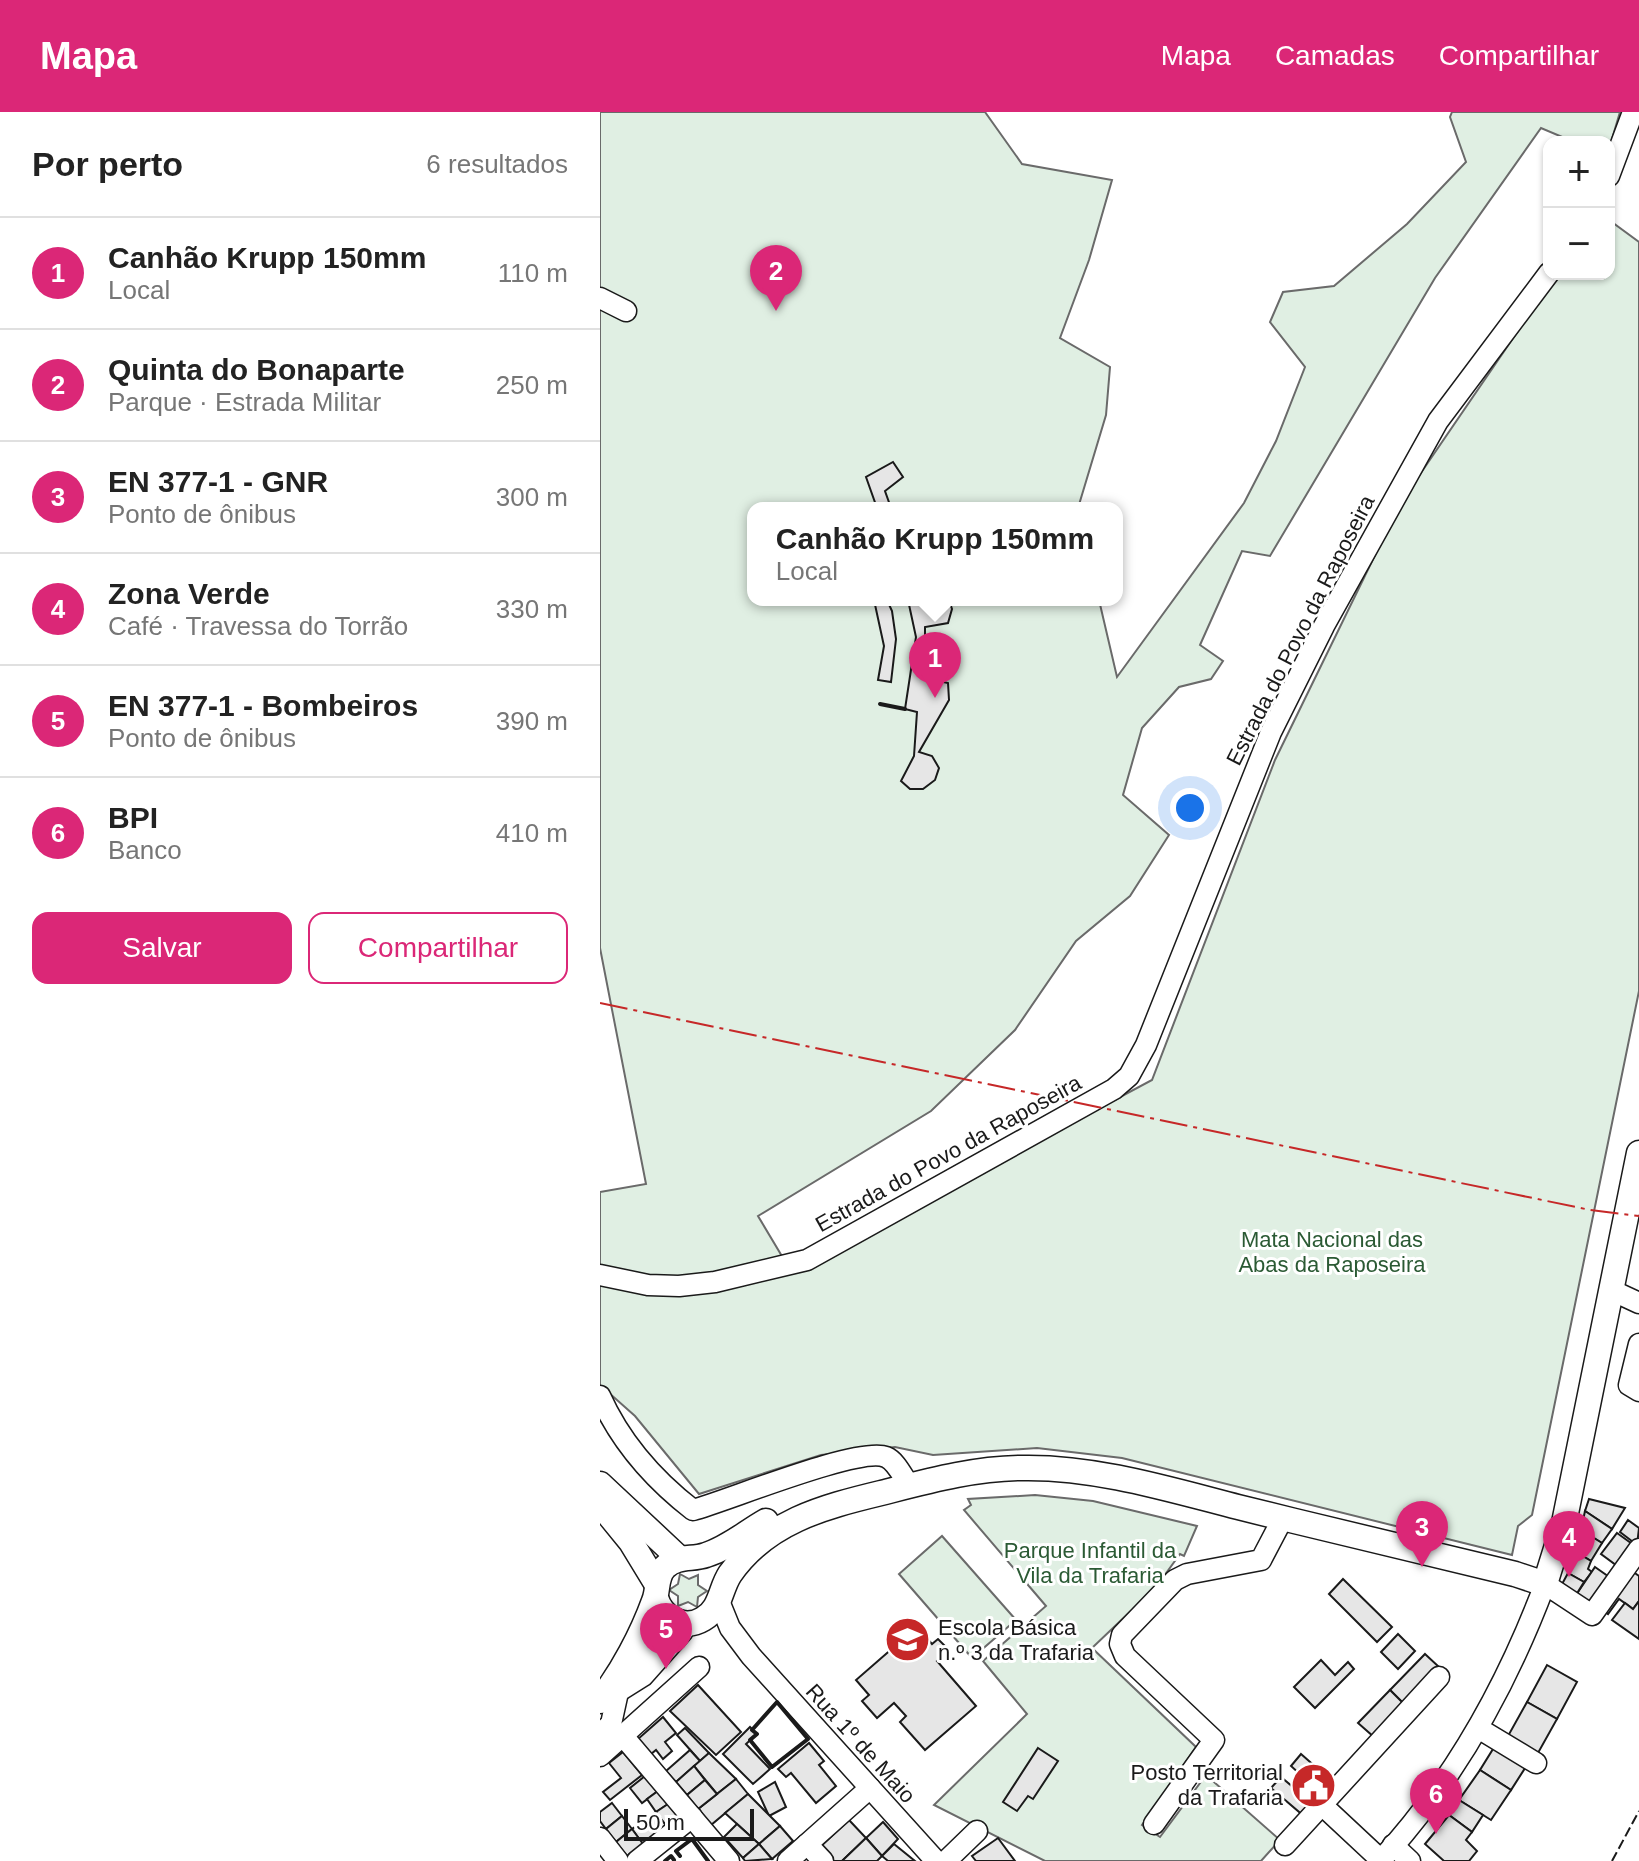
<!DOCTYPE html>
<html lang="pt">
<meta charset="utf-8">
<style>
body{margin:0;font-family:Helvetica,sans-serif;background:#f6f6f6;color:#222}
.controls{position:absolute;right:24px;top:24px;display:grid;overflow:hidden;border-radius:16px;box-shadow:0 2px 6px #0004}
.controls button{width:72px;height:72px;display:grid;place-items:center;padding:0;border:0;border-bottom:2px solid #e0e0e0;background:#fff;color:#222;font:40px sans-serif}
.scale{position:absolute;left:24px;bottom:20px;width:130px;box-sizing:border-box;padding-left:8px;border:4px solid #1a1a1a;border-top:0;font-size:22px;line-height:28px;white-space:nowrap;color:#1a1a1a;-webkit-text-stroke:6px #fff;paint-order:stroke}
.you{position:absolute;left:590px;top:696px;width:28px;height:28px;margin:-20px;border:6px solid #fff;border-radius:50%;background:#1a73e8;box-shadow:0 0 0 12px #1a73e833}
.badge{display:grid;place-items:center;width:52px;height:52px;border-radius:50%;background:#db2777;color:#fff;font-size:26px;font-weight:700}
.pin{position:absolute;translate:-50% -66px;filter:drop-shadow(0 2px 4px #0008)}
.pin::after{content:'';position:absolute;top:42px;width:28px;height:24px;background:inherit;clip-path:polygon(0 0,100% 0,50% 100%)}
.popup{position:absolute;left:147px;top:390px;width:376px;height:104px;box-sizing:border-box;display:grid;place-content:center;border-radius:16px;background:#fff;filter:drop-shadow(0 2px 6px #0005);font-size:26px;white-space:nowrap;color:#767676}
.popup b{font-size:30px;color:#222}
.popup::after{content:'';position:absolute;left:50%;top:100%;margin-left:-16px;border:16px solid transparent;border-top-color:#fff}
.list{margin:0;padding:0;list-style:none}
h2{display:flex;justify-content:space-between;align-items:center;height:104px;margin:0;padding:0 32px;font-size:34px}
h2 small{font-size:26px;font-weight:400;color:#767676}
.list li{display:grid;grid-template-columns:52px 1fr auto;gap:24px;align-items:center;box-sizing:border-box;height:112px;padding:0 32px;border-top:2px solid #e0e0e0}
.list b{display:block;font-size:30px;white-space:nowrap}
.list p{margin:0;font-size:26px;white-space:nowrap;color:#767676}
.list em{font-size:26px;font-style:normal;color:#767676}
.actions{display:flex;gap:16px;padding:24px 32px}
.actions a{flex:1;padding:18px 0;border:2px solid #db2777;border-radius:16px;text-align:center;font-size:28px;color:#db2777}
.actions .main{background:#db2777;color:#fff}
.map{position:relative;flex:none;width:1039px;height:1749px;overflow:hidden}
header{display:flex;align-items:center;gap:48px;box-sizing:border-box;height:112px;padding:0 40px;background:#db2777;color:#fff}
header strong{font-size:38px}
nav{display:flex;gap:44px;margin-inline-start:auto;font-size:28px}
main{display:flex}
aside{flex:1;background:#fff}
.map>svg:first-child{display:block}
.green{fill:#e0efe3;stroke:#6a6a6a;stroke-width:2}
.building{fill:#e6e6e6;stroke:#1a1a1a;stroke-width:2}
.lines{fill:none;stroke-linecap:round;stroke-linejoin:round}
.minor-casing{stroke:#1a1a1a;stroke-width:23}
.major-casing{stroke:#1a1a1a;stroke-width:27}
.minor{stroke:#fff;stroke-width:20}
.major{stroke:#fff;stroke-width:24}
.fence{stroke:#1a1a1a;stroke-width:2;stroke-dasharray:10 4;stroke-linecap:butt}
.wall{stroke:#1a1a1a;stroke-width:4}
.power{stroke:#c62828;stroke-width:2;stroke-dasharray:28 6 4 6;stroke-linecap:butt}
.labels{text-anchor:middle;stroke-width:6;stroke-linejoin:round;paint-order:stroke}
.street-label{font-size:22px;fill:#1a1a1a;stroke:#fff}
.park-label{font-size:22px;fill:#2b5a34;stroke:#fff}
.poi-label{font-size:22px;fill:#1a1a1a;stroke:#fff;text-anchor:start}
</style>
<header>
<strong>Mapa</strong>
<nav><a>Mapa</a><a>Camadas</a><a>Compartilhar</a></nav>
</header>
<main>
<aside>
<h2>Por perto<small>6 resultados</small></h2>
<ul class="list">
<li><span class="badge">1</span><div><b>Canhão Krupp 150mm</b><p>Local</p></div><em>110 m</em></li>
<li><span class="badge">2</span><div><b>Quinta do Bonaparte</b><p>Parque · Estrada Militar</p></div><em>250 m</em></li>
<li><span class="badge">3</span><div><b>EN 377-1 - GNR</b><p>Ponto de ônibus</p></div><em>300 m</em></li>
<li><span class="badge">4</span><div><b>Zona Verde</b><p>Café · Travessa do Torrão</p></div><em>330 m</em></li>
<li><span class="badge">5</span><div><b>EN 377-1 - Bombeiros</b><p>Ponto de ônibus</p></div><em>390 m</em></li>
<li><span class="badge">6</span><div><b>BPI</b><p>Banco</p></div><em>410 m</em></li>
</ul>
<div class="actions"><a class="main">Salvar</a><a>Compartilhar</a></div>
</aside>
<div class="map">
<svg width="1039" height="1749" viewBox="0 0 1039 1749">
<rect width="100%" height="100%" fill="#fff"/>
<g class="green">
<path d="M0 0H385L422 52 512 68 489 148 460 226 510 255 506 303 478 396H153V488H499L517 565 644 391 676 329 705 255 670 210 683 180 734 174 807 112 866 50 850 5 852 0H1020L1009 37V30H974L941 16 835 166 670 444 642 439 600 533 623 549 611 567 579 575 542 616 523 683 569 723 530 784 476 829 415 918 331 999 158 1104 192 1161 552 968 675 648 801 390 957 162H1009V108L1039 130V879L932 1403 918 1414 912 1443 522 1346 437 1336 333 1343 295 1335 221 1343 99 1382 35 1304 0 1273V1080L46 1072 0 836Z"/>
<path d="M435 1383 493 1389 597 1414 584 1444 580 1442 556 1475 492 1536 596 1635 542 1713 560 1725 606 1663 680 1728 661 1749H445L334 1693 427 1602 383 1549 446 1494 364 1398 371 1393 368 1387Z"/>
<path d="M342 1424 416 1508 372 1546 299 1462Z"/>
<path d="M80 1462 89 1467 98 1463V1473L107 1479 98 1485 97 1495 88 1490 78 1494V1484L69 1478 78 1472Z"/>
</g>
<g class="building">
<path d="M293 350 303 365 285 379 291 396H277L266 365Z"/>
<path d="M274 488H287L292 499 296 527 291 570 278 568 284 534Z"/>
<path d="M308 488H349L352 497 348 511 325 515V525L341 531 339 552 322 554 320 565 348 571 349 588 319 640 332 644 339 656 335 668 323 677H310L301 669 314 644 317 600 305 597 316 525Z"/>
<path d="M989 1387 1025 1396 1012 1417 985 1399Z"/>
<path d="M985 1399 1012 1417 1002 1431 981 1418Z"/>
<path d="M1028 1408 1039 1416 1037 1433 1020 1420Z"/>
<path d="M981 1418 1002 1431 991 1449 976 1440Z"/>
<path d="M1017 1421 1035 1434 1020 1456 1001 1442Z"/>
<path d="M976 1440 991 1449 988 1457 992 1460 984 1470 968 1461Z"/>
<path d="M995 1455 1012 1467 993 1494 976 1483Z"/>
<path d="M1029 1457 1039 1464V1489L1033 1497 1019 1487 1008 1502 1001 1497Z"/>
<path d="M968 1461 984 1470 976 1483 961 1474Z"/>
<path d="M743 1467 792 1515 777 1530 729 1482Z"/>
<path d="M1039 1489V1527L1012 1508 1025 1491 1033 1497Z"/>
<path d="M317 1515 332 1532 338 1527 349 1538 337 1549 376 1594 325 1638 300 1610 306 1604 294 1591 277 1606 262 1589 269 1583 256 1568Z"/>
<path d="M798 1522 815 1539 798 1557 781 1540Z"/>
<path d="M825 1542 839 1555 804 1592 790 1578Z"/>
<path d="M721 1548 735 1563 748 1550 754 1557 715 1596 694 1575Z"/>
<path d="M947 1553 977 1570 957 1607 927 1590Z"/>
<path d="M98 1573 141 1620 116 1643 70 1599Z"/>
<path d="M790 1578 804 1592 774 1625 758 1611Z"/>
<path d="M927 1590 957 1607 938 1641 908 1624Z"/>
<path d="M63 1605 76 1621 65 1630 72 1639 63 1647 56 1638 51 1642 38 1627Z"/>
<path d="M150 1615 157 1622 146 1632 170 1657 153 1672 123 1642Z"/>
<path d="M85 1616 109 1641 100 1649 77 1623Z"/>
<path d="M898 1629 929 1650 911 1678 880 1658Z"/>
<path d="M209 1631 224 1649 219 1653 236 1674 216 1691 191 1661 186 1665 178 1657Z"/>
<path d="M438 1636 458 1649 433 1687 428 1684 417 1699 403 1690Z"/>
<path d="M90 1638 100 1649 76 1670 66 1659Z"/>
<path d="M23 1640 42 1663 10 1688 3 1680 21 1666 9 1651Z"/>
<path d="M109 1641 136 1667 117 1682 94 1654Z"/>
<path d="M701 1642 734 1671 705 1705 671 1676 681 1665 693 1675 702 1664 691 1654Z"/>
<path d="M94 1654 105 1668 87 1683 76 1670Z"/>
<path d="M880 1658 911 1678 891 1708 859 1688Z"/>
<path d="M45 1664 58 1679 42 1691 30 1676Z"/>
<path d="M136 1667 148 1682 111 1713 98 1697Z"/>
<path d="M105 1668 117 1682 98 1697 87 1683Z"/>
<path d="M175 1670 186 1695 169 1704 158 1680Z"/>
<path d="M58 1679 68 1692 56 1700 47 1687Z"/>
<path d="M148 1682 180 1714 159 1732 125 1701Z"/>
<path d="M859 1688 883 1703 872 1720 849 1703Z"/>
<path d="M12 1691 22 1704 6 1717 0 1709V1700Z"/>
<path d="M68 1692 79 1706 67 1715 56 1700Z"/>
<path d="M56 1700 67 1715 43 1732 32 1717Z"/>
<path d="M849 1703 872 1720 866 1728 877 1739 869 1749H844L825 1732Z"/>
<path d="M22 1704 32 1717 16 1730 6 1717Z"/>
<path d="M249 1708 266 1726 242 1749H231L219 1736Z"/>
<path d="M283 1710 298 1727 282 1744 266 1726Z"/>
<path d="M137 1712 159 1732 143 1746 124 1725Z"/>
<path d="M180 1714 193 1729 172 1747 159 1732Z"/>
<path d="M32 1717 43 1732 27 1744 16 1730Z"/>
<path d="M266 1726 282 1744 277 1749H242Z"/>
<path d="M398 1726 415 1749H376L372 1744Z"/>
<path d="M159 1732 172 1747 145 1749 143 1746Z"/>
<path d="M294 1732 315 1749H288L282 1744Z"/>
</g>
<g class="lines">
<defs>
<g id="minor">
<path d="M1009 64 1033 0"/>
<path d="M0 186 26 199"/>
<path d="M0 1163 48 1173 79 1174 115 1170 207 1148 514 977 529 964 546 933 671 620 724 514 838 309 949 161"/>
<path d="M1011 1178 1039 1191"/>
<path d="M1039 1232 1029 1273 1039 1279"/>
<path d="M0 1284C21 1331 53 1367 93 1398 127 1389 259 1334 286 1345 296 1349 303 1365 309 1373"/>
<path d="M119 1489 130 1516 151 1544 336 1749"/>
<path d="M0 1591 43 1564 83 1519"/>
<path d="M878 1616 936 1651"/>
<path d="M0 1622 11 1612 18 1580"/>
<path d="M23 1624 129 1749"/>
<path d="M0 1644 99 1555"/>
<path d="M722 1693 782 1749"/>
<path d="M554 1712 614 1628 525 1544 520 1532 522 1523 575 1468 587 1462 661 1448 683 1406"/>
<path d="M0 1726 18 1749"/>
<path d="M207 1732 223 1749"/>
<path d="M685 1733 839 1565"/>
<path d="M793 1733 810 1749"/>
<path d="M37 1749 92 1705"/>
<path d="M188 1749 270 1676"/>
<path d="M346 1749 377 1719"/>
<path d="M780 1749C853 1670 907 1573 945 1472L992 1503 1039 1437"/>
</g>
<g id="major">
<path d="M0 1372 79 1446"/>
<path d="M0 1392 31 1430 56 1471"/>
<path d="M56 1486C62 1505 83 1519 103 1507 121 1497 120 1477 130 1462 166 1410 223 1395 281 1381 328 1369 375 1356 424 1356 496 1355 568 1377 638 1395 730 1418 822 1440 915 1462L945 1472 964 1411 1039 1041"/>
<path d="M26 1562 81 1511"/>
<path d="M0 1588C22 1560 42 1522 54 1489 59 1477 55 1465 65 1455 78 1443 92 1448 106 1443 128 1436 145 1421 166 1409"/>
</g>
</defs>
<use href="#minor" class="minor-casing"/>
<use href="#major" class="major-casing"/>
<use href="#minor" class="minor"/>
<use href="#major" class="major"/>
<path class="fence" d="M1012 1749 1039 1699"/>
<g class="wall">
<path d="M280 592 305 597"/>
<path d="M177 1590 208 1627 172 1655 150 1628 157 1622 152 1618Z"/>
<path d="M80 1744 76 1739 92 1727 108 1749"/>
<path d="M65 1749 71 1744 74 1748"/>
</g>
<path class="power" d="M0 891 990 1098 1039 1104"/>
</g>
<defs>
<symbol id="school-disc" viewBox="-11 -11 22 22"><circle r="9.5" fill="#c62828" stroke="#fff"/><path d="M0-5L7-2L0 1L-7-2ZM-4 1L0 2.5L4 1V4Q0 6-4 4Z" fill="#fff"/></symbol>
<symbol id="civic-disc" viewBox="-11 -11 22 22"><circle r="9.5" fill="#c62828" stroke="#fff"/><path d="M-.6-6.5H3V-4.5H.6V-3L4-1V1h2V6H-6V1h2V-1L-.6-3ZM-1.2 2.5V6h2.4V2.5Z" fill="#fff"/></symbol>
</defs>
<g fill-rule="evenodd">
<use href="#school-disc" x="282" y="1502" width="51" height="51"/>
<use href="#civic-disc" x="688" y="1648" width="51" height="51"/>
</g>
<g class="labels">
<g class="street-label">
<text transform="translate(700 518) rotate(-63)" y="8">Estrada do Povo da Raposeira</text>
<text transform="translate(348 1041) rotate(-29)" y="8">Estrada do Povo da Raposeira</text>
<text transform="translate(261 1631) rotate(48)" y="8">Rua 1º de Maio</text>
</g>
<g class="park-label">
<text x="732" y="1135">Mata Nacional das<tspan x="732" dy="25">Abas da Raposeira</tspan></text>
<text x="490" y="1446">Parque Infantil da<tspan x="490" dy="25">Vila da Trafaria</tspan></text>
</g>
<g class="poi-label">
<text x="338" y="1523">Escola Básica<tspan x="338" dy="25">n.º 3 da Trafaria</tspan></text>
<text x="683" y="1668" text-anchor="end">Posto Territorial<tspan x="683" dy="25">da Trafaria</tspan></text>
</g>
</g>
</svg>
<div class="controls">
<button>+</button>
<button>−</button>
</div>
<div class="scale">50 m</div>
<div class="you"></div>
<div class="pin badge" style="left:335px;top:586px">1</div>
<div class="popup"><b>Canhão Krupp 150mm</b>Local</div>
<div class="pin badge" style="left:176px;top:199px">2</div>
<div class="pin badge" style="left:822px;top:1455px">3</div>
<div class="pin badge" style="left:969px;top:1465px">4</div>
<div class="pin badge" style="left:66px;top:1557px">5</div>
<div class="pin badge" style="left:836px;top:1722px">6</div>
</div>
</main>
